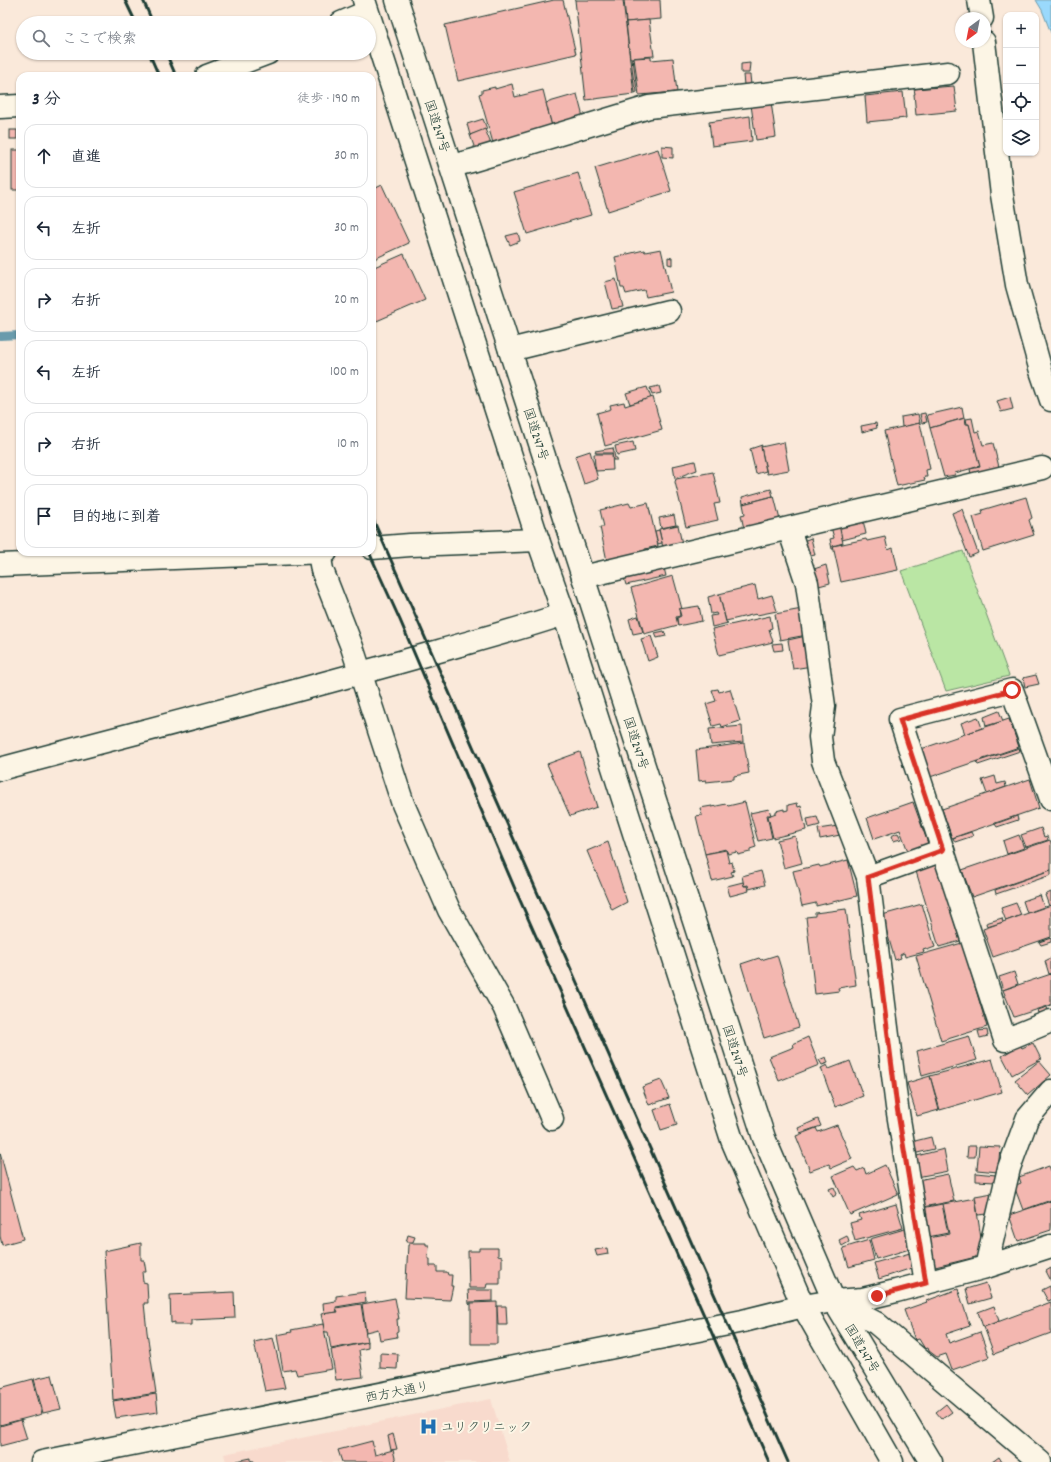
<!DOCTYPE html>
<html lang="ja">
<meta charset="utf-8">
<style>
body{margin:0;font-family:Dekko,"Klee One",sans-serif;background:#f6f6f7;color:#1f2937}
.controls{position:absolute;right:12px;top:12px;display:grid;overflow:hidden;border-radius:8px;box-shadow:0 1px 3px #0004}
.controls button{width:36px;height:36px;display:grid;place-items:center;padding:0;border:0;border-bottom:1px solid #e0e1e3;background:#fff;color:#1f2937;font:20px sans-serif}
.compass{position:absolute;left:955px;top:12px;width:36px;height:36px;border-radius:50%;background:#fff;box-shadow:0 1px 3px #0004;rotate:212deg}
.stop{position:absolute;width:12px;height:12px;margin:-9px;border:3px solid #d93025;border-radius:50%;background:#fff}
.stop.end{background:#d93025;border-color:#fff;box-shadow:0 1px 4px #0008}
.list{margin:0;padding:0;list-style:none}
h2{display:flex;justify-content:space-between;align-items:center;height:52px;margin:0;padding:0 16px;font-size:17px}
h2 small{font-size:13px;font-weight:400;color:#747a83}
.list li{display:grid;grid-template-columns:26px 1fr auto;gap:12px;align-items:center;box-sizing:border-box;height:64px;margin:0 8px 8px;padding:0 8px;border:1px solid #e0e1e3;border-radius:12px}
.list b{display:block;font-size:15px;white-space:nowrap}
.list em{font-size:13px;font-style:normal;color:#747a83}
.icon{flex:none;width:22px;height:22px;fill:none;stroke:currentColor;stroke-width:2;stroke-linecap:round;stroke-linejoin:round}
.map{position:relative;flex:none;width:1051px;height:1462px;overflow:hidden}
.search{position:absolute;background:#fff;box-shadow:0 1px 3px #0004;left:16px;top:16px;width:360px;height:44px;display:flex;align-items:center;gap:10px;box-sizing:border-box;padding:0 14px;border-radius:22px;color:#747a83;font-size:15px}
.panel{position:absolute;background:#fff;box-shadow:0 1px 3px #0004;left:16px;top:72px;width:360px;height:484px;border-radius:12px}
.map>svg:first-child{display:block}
.built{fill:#f8dacd}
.green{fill:#bae6a4;stroke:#6c926c}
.water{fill:#9ad9fc;stroke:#699bac}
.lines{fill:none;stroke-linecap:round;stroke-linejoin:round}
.stream{stroke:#699bac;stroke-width:8}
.building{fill:#f3b7b0;stroke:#1f3d34}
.street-casing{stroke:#1f3d34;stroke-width:25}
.secondary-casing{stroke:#1f3d34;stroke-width:25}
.highway-casing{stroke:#1f3d34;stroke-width:25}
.street{stroke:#fcf5e5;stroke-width:22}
.secondary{stroke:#fcf5e5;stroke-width:22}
.highway{stroke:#fcf5e5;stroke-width:22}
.rail{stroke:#1f3d34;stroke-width:3}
.route{stroke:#d93025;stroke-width:5}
.labels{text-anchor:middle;stroke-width:4;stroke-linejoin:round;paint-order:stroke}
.street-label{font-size:13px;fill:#1f3d34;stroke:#fcf5e5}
.poi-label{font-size:13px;fill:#1f3d34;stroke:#fcf5e5;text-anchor:start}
</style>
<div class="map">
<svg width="1051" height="1462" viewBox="0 0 1051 1462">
<rect width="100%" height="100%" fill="#fae9da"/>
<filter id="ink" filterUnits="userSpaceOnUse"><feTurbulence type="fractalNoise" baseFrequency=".025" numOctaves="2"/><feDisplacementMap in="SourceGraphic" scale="8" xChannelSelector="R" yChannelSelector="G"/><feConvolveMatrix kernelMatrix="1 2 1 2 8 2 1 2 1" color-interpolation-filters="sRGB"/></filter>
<g filter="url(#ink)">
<path class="built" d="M491 1399 510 1462H226L224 1454Z"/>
<path class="green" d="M963 551 1009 676 946 691 901 571Z"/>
<path class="water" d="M1036 0H1051V33L1042 10Z"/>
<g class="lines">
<path class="stream" d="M0 336 20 335"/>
</g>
<g class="building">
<path d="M554 0H563L576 54 458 81 445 25Z"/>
<path d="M575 0H623L634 94 586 100Z"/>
<path d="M624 0H660L661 19 626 22Z"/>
<path d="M649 20 654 56 630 58 626 22Z"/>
<path d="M651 57V60L673 58 677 92 639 95 634 58Z"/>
<path d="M633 58 637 92 635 93 631 59Z"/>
<path d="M750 63 749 73H741V64Z"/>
<path d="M743 75H750L751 85H744Z"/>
<path d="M512 84 515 97 543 90 552 126 493 143 479 94 482 93V90L495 87V89Z"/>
<path d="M954 86 957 111 916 115 914 94H915L914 89Z"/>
<path d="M903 92 906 118 867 122 865 96Z"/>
<path d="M577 94 583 117 552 126 546 103Z"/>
<path d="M771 102 776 137 756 140 751 105Z"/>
<path d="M750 116 752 141 712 146 709 122Z"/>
<path d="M483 119 487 129 470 135 467 124Z"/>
<path d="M485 129 491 144 475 149 470 135Z"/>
<rect x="10" y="130" width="7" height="9"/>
<path d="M662 146 673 147V158L662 157Z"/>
<path d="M658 149 671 191 608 211 595 168Z"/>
<rect x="12" y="150" width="8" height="40"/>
<path d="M578 173 591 215 527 234 514 192Z"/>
<path d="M382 185 409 243 372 260V190Z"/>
<path d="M518 233 520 241 510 245 506 236Z"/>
<path d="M661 249 671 292 646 297 644 290 626 294 624 288H621L615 257 644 250 645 252Z"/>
<path d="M404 254 425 300 372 323V268Z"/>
<path d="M668 257 672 258V265L668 264Z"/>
<path d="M616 279 623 307 612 309 605 282Z"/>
<path d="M659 386 661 393 652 395 650 388Z"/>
<path d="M647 387 651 398 630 404 626 393Z"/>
<path d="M653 397 662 430 605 446 597 413 611 409 610 405 624 402 625 406Z"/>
<path d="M1010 397 1013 409 1001 412 997 401Z"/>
<path d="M962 407 964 418 930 428 927 415Z"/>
<path d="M925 413 927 422 922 423 920 414Z"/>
<path d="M918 414 920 423 902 427 901 417Z"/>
<path d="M965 418 966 424H969L980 466 955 473V475L944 477 930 428Z"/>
<path d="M972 418 975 432 979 431 983 445 993 443 999 467 971 474 970 469 980 467 969 424H967L966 419Z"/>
<path d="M876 423 877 428 862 432 861 426Z"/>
<path d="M920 423 930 469 926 470 927 477H924L925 480 897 486 884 431Z"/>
<path d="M633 442 635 451 617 455 615 446Z"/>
<path d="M784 442 789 470 767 474 761 447Z"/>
<path d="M762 445 761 447 766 471 756 474 750 449Z"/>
<path d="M613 448 615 458H617V460H613L612 453H596L595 451Z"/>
<path d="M590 451 598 479 584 484 575 456Z"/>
<path d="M594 454H612L613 470 596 471 595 466Z"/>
<path d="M695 461 697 470 675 478 673 466Z"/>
<path d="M713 472 720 503 714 504 718 520 686 527 675 482 676 479Z"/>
<path d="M771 489 773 496 743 504 742 497Z"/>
<path d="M774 496 780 520 744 529 741 515 745 514 743 504Z"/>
<path d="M1026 497 1032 518 1029 520 1034 535 983 551 973 517 983 514 982 510Z"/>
<path d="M629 503 631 507 648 503 658 546 645 549V552L607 561 600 527H604L600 510Z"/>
<path d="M962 509 978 553 969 557 952 513Z"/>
<path d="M674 515 676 525 661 528 659 518Z"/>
<path d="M863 520 866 534 842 540 839 525Z"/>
<path d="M678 525 682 544 663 548 659 529Z"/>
<path d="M839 525 843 543 833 546 834 549H832L830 539 834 538 831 527Z"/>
<path d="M659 530 662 543 658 544 655 531Z"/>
<path d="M885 537 888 550 893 548 898 570 841 582 833 546 866 539 867 541Z"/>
<path d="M811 538 815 555 806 557 803 541Z"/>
<path d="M826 565 830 583 819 586 814 569Z"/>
<path d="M664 568 666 576 626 585 624 578Z"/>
<path d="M673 576 682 609H679L680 616 676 617 678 625 644 634 631 588Z"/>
<path d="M755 585 758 599 772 595 777 611 757 615 756 614 726 621 719 594Z"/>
<path d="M719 594 726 622 728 623 712 627 710 616 717 615 716 613 711 614 708 597Z"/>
<path d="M699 606 702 621 678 626 677 618 681 616 679 609Z"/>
<path d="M802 609 807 635 780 640 775 614Z"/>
<path d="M638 616 643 632 633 634 629 619Z"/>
<path d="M770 616 772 628 769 629 773 642 719 655 712 629Z"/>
<path d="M664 631 666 636 657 638 655 633Z"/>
<path d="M651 636 658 657 648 661 641 639Z"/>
<path d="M806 636 812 666 793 669 788 640Z"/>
<path d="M782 643 783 650 774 651 772 644Z"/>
<path d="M1036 675 1039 684 1025 687 1023 678Z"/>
<path d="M718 689 719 692 730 689 740 721 722 727 721 724 713 726 706 704 716 701 712 690Z"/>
<path d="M999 711 1003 721 986 726 984 717Z"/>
<path d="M978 717 982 728 965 734 961 723Z"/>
<path d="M1009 719 1019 747 930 777 921 749Z"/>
<path d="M742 726 743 742 711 745 709 729Z"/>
<path d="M744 743 749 773 734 776V779L706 782V780L699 781 696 750Z"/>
<path d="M1019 748 1020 751 978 765 976 762Z"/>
<path d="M580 752 597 807 570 816 547 764Z"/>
<path d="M995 776 997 784 1005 782 1006 787 987 794 982 780Z"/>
<path d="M1030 779 1039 808 952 838 942 809Z"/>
<path d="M745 802 756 847 750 849V852L738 855 737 852 728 854 726 849 705 854 696 816 702 815 700 808 712 806V807L726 804 728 806Z"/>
<path d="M913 802 929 846 909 854 900 830 874 839 867 818Z"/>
<path d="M797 803 798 807 801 806 806 830 773 838 768 816 776 813V811L784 809V811L788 810V805Z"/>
<path d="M769 809 771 815H767L772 838 758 841 750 813Z"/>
<path d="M1017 816 1018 820 997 827 995 824Z"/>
<path d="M817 817 820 825 809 828 807 819Z"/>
<path d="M838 826 840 835 820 839 818 829Z"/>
<path d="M1041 828 1044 837 1047 836 1048 840 1026 847 1021 835Z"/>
<path d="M971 832 973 836 955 842 953 838Z"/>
<path d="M898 833 901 839 893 841 891 836Z"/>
<path d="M1019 835 1024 848 1007 854 1003 841Z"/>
<path d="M795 836 802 863 784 868 777 840Z"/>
<path d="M1050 840 1051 843V870L972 897 962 870Z"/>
<path d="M608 842 627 902 612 910 587 851Z"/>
<path d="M726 850 729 863 732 862 734 871 731 872 733 876 712 881 705 854Z"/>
<path d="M848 860 857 896 816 906V903L802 906 793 871 819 865 820 867Z"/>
<path d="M936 861 960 941 939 947 915 868Z"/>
<path d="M1051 870V875L996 894 995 890Z"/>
<path d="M761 871 765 885 749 889 748 885 744 886 742 876Z"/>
<path d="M743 882 744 886H747L749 891 730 896 727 886Z"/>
<path d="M1051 892V905L1049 906 1045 895Z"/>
<path d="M1040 895 1044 907 1027 913 1023 901Z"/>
<path d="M1016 903 1021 915 1006 921 1001 908Z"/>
<path d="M922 904 935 947 927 950 926 948 923 949 924 952 905 957 904 953 900 955 901 958 895 960 882 915Z"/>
<path d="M1051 905V937L993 957 983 929Z"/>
<path d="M846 909 856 985 838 988 839 991 815 994 806 917 815 916V913Z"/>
<path d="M1002 918 1003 922 987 927 986 923Z"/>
<path d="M1051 938V942L1041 945 1039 942Z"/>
<path d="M962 943 987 1027 941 1041 916 956Z"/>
<path d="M777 955 799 1027 764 1038 741 964 759 958 761 960Z"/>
<path d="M1051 958V973L1049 974 1045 961Z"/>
<path d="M1014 972 1018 984 1003 990 999 977Z"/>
<path d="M1051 974V1005L1014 1017 1003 990Z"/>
<path d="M1047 1007 1048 1011 1039 1013 1038 1010Z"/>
<path d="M987 1030 988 1036 980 1038 978 1031Z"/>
<path d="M969 1036 977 1060 922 1076 917 1051Z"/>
<path d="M808 1037 819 1065 779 1081 769 1057 794 1047 793 1044Z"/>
<path d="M1033 1043 1041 1059 1012 1075 1002 1056 1020 1045 1022 1048Z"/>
<path d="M826 1057 828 1063 822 1065 819 1060Z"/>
<path d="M992 1059 1002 1092 940 1110 930 1076Z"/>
<path d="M850 1061 863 1096 835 1107 821 1068 827 1065 829 1069Z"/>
<path d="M1039 1061 1051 1075 1028 1095 1015 1080Z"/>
<path d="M930 1076 939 1110 917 1116 907 1083Z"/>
<path d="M661 1080 669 1098 649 1105 642 1087Z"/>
<path d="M670 1104 677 1125 661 1130 654 1110Z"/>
<path d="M818 1119 821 1126 800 1133 798 1128Z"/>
<path d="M837 1125 852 1159 831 1168 829 1164 810 1171 796 1136 816 1128 818 1132Z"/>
<path d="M931 1137 934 1149 913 1154 911 1142Z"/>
<path d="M968 1146H976L975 1157H967Z"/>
<path d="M979 1146 1000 1147 998 1172 977 1170Z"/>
<path d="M944 1149 948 1171 917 1177 913 1157Z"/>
<path d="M0 1152 23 1239 2 1245 0 1236Z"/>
<path d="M885 1165 898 1194 850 1215 833 1176 854 1167 857 1171 864 1168 866 1174Z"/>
<path d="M1049 1166 1051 1171V1200L1023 1210 1014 1186 1021 1183 1019 1177Z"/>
<path d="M976 1173 996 1175 995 1182 976 1181Z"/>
<path d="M948 1174 954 1201 923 1207 918 1180Z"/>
<path d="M834 1187 837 1194 833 1197 829 1189Z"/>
<path d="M993 1193 988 1214 978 1215 975 1196Z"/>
<path d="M975 1198 982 1245 980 1256 931 1268 929 1238 949 1234 943 1204Z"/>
<path d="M1051 1201V1230L1018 1241 1009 1215Z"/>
<path d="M896 1204 903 1228 855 1241 850 1223 861 1220 859 1215Z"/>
<path d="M942 1204 948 1233 928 1237 922 1208Z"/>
<path d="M908 1228 913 1248 876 1259 870 1239Z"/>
<path d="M408 1235 415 1237 413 1242H406Z"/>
<path d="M847 1236 849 1242 842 1246 839 1240Z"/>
<path d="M869 1240 874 1260 849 1267 843 1248Z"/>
<path d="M141 1243V1260H144L146 1272H142L143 1282 147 1283 148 1303H144L147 1332 156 1393 113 1400 104 1251Z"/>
<path d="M409 1243H426V1245H429L428 1259H430V1266H437V1272H447L448 1275H452L451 1286H453L450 1300 405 1298 408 1245H409Z"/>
<path d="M479 1248H498V1256L502 1257V1268H500V1284H487L486 1288H469L468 1251H479Z"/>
<path d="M607 1248 608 1254 597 1256 595 1250Z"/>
<path d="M910 1253 915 1267 879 1279 874 1263Z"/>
<path d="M1051 1268V1281L1046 1271Z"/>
<path d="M986 1283 991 1298 970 1304 966 1289Z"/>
<path d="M1050 1286 1051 1300 1048 1301 1042 1290Z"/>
<path d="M958 1289 970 1326 946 1334 949 1343 980 1332 989 1357 952 1370 946 1354 937 1357 929 1351 928 1348 925 1349 919 1339 915 1340 904 1310 927 1302 926 1301Z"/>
<path d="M468 1290H493V1301L470 1302V1305L469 1304Z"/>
<path d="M234 1292 235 1318 191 1320V1325H175V1322L171 1323 170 1295Z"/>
<path d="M365 1292 366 1302 336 1307 337 1312 324 1314 323 1303 336 1301V1296Z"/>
<path d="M395 1298 399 1319H397L398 1331 396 1332 397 1337 380 1340 378 1329 366 1332 362 1304Z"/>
<path d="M497 1302V1344H471V1303Z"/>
<path d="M1051 1302V1333L994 1354 984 1327Z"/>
<path d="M361 1304 367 1342 331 1349 328 1332H325L321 1314 338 1312 336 1308Z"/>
<path d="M497 1306H506L507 1325H498Z"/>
<path d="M994 1306 999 1321 983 1327 978 1312Z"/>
<path d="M323 1324 332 1369 297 1375 295 1369 283 1371 277 1335 292 1332 291 1330Z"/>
<path d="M273 1338 285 1388 265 1391 254 1342Z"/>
<path d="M368 1342V1348L359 1350 363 1377 336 1380 331 1350Z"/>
<path d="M380 1353 398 1354 397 1369 380 1368Z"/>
<path d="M52 1375 61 1409 43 1413 34 1379Z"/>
<path d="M33 1379 42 1414 0 1425V1388Z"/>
<path d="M156 1394 158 1412 116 1418 113 1401Z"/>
<path d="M946 1404 952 1412 942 1419 936 1412Z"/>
<path d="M21 1420 27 1439 0 1446V1426Z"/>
<path d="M393 1434 397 1449 391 1450 388 1436Z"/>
<path d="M372 1441 375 1455 393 1450 396 1462H342L338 1450Z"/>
<path d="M999 1457 1002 1462H992Z"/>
<path d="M251 1458V1461H254V1462L237 1461Z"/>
</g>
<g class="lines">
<defs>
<g id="street">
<path d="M979 0 982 18"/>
<path d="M341 23 367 12"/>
<path d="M984 42 1002 195 1017 285 1041 371 1051 400"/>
<path d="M207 76 268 53"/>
<path d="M0 107 20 106"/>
<path d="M451 166 471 161 649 107 948 73"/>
<path d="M510 350 669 311"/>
<path d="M789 529 807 583 824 706 820 737 823 761 868 877 897 1107 926 1283"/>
<path d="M372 548 410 545 538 540"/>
<path d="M319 553 322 570 352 647 403 804 449 910 504 1007 552 1119"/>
<path d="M0 565 326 552"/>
<path d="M583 577 1042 468"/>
<path d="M1051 799 1012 690 900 719 1005 1040 1051 1021"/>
<path d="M868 877 943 850"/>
<path d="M986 1267 1009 1168 1027 1119 1051 1091"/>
<path d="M834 1301 876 1323 1040 1462"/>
<path d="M834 1301 863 1299 896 1291 986 1267 1051 1246"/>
</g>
<g id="secondary">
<path d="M0 769C146 730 293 693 439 651 481 639 523 628 564 614"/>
<path d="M42 1462 743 1321 803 1306 834 1301"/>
</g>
<g id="highway">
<path d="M364 0 538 540 564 614 732 1140 803 1306 892 1462"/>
<path d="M397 0 764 1138 834 1301 931 1462"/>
</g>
</defs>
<use href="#street" class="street-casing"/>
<use href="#secondary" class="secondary-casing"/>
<use href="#highway" class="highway-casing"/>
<use href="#street" class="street"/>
<use href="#secondary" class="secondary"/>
<use href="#highway" class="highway"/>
<g class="rail">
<path d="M125 0 136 23"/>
<path d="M143 0 153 23"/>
<path d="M149 53 159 76"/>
<path d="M166 53 176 76"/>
<path d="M372 517C511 832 649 1147 788 1462"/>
<path d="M369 552 400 620 515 889 769 1462"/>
</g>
</g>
</g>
<g class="lines" filter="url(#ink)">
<path class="route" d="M877 1296 926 1283 897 1107 868 877 943 850 900 720 1012 690"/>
</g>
<defs>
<symbol id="hospital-bare" viewBox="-9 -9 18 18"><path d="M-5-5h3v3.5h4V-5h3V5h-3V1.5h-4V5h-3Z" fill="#1f6fb2" stroke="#fcf5e5" stroke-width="2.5" paint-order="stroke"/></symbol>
</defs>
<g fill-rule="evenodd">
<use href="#hospital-bare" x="416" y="1414" width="25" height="25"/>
</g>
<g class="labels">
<g class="street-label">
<text transform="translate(438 126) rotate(72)" y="5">国道247号</text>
<text transform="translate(537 434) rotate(72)" y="5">国道247号</text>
<text transform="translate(637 743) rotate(72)" y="5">国道247号</text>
<text transform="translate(736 1051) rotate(72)" y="5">国道247号</text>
<text transform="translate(863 1348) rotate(59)" y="5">国道247号</text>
<text transform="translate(397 1391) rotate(-11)" y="5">西方大通り</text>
</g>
<g class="poi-label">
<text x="441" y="1431">ユリクリニック</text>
</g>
</g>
</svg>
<div class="controls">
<button>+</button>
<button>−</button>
<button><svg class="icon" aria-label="locate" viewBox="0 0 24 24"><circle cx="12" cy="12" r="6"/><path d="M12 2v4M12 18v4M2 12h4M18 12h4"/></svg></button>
<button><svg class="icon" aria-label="layers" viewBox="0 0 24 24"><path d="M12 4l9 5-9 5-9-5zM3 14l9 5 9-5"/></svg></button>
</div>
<svg class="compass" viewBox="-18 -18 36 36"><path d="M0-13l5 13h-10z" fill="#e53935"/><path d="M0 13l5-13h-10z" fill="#747a83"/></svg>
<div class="stop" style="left:1012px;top:690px"></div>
<div class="stop end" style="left:877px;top:1296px"></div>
<div class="search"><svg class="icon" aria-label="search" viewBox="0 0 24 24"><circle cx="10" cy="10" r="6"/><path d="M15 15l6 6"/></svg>ここで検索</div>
<section class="panel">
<h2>3 分<small>徒歩 · 190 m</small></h2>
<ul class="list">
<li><svg class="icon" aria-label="ahead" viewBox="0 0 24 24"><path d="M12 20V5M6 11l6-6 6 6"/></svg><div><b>直進</b></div><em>30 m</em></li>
<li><svg class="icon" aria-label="left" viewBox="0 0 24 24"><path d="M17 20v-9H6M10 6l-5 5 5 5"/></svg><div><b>左折</b></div><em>30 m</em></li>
<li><svg class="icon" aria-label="right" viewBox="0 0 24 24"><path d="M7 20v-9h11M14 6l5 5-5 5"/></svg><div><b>右折</b></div><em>20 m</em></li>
<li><svg class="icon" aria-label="left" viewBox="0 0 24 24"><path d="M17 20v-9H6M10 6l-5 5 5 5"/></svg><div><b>左折</b></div><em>100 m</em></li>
<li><svg class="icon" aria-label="right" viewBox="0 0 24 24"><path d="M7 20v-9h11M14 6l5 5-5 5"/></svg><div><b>右折</b></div><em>10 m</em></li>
<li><svg class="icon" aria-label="arrive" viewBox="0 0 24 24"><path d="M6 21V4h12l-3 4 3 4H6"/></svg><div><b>目的地に到着</b></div></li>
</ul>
</section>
</div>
